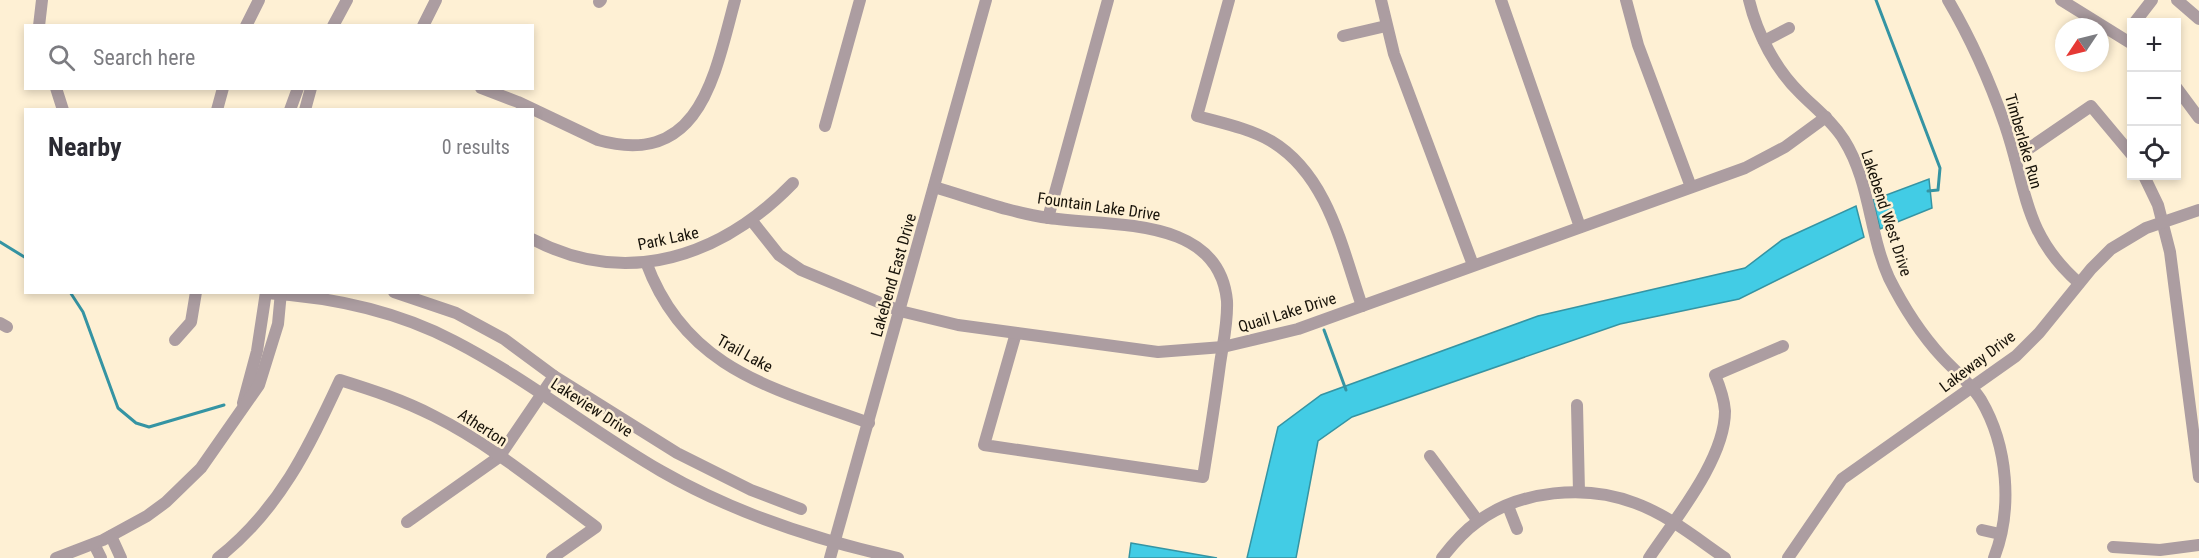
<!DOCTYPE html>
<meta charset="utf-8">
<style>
body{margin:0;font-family:"Roboto Condensed",sans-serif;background:#f2f2f3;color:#2b2b33}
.controls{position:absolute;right:18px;top:18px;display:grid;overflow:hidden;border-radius:0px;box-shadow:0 3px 9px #0003}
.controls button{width:54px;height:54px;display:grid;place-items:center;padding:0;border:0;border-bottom:2px solid #e1e1e2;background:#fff;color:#2b2b33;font:30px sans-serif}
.compass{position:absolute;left:2055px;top:18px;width:54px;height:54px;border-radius:50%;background:#fff;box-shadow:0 3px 9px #0003;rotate:235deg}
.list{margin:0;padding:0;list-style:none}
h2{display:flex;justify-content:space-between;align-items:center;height:78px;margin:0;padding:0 24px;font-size:26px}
h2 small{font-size:20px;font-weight:400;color:#7c7c81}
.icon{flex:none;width:33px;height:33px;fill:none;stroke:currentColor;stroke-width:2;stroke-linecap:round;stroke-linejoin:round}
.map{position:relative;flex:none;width:2199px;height:558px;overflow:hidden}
.search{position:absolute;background:#fff;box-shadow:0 3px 9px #0003;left:24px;top:24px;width:510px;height:66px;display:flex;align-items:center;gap:15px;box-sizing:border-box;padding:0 21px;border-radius:0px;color:#7c7c81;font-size:22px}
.panel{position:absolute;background:#fff;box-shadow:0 3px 9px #0003;left:24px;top:108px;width:510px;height:186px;border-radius:0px}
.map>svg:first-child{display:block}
.water{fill:#42cce5;stroke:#3594a3;stroke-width:1.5}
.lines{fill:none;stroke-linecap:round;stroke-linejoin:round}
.stream{stroke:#3594a3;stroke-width:3}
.minor{stroke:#ac9da1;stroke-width:12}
.labels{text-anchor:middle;stroke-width:5;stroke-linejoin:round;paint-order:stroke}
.street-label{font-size:16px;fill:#171209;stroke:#fef0d4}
</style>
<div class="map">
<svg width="2199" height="558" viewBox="0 0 2199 558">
<rect width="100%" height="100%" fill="#fef0d4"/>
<g class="water">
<path d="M1929 179 1932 208 1880 229 1873 200Z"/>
<path d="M1856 206 1864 237 1739 299 1620 324 1352 417 1318 441 1296 558H1247L1278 427 1321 395 1538 316 1745 268 1782 240Z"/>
<path d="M1131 543 1217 558H1129Z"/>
</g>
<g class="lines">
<g class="stream">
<path d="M1876 0 1940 168 1938 190 1928 191"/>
<path d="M0 242 26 258"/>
<path d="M70 292 83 312 118 408 136 423 149 427 224 405"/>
<path d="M1324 330 1346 390"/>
</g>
<g class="minor">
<path d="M1229 0 1197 116C1222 123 1248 128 1271 141 1328 175 1342 248 1362 306"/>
<path d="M1381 0 1394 54 1473 265"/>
<path d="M1501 0 1580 227"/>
<path d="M1626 0 1638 45 1691 187"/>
<path d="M1749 0C1757 34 1776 70 1801 94 1816 109 1833 122 1844 140 1870 181 1869 234 1889 278 1903 306 1920 333 1942 357 1955 371 1971 384 1981 400 2008 446 2013 509 1994 558"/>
<path d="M1948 0C1971 39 1990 82 2005 125 2027 189 2023 234 2079 283"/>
<path d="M2061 0 2132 44"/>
<path d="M2177 0 2199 19"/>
<path d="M599 2 601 0"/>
<path d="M2135 22 2152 0"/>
<path d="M39 26 42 0"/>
<path d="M246 26 259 0"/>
<path d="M333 26 347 0"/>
<path d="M423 26 436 0"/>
<path d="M1343 36 1386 26"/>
<path d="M1764 41 1789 28"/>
<path d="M2176 87 2199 118"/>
<path d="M56 88 63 110"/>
<path d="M481 88 518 102 598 140C701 169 715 73 735 0"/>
<path d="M217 110 223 88"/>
<path d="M290 110 298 88"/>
<path d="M305 110 311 88"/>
<path d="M825 126 860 0"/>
<path d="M2015 158 2091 106 2132 155"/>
<path d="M2144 176 2158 205 2170 252 2199 477"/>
<path d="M934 187C972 198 1011 213 1049 218 1110 227 1219 215 1227 301 1228 322 1223 343 1220 364 1215 402 1209 440 1203 477L984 445 1016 333"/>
<path d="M1048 218 1108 0"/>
<path d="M752 221 779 255 801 270 900 311 958 325 1158 352 1223 347 1298 329 1745 168 1785 147 1826 117"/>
<path d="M532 239C628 289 722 256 793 183"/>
<path d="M646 262C685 369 772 388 869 423"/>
<path d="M394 292 456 313 504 339 554 376 499 457 407 522"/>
<path d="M266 293C330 297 397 311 454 341 526 378 590 430 661 471 734 513 816 540 898 558"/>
<path d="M0 323 7 327"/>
<path d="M175 340 191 322 196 292"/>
<path d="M554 376 677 453 751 490 801 509"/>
<path d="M243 403 257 351 266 292"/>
<path d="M1577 405 1579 492"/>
<path d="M1430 456 1478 521"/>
<path d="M1508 506 1517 529"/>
<path d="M1982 530 2000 534"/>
<path d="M111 536 121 558"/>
<path d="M94 544 101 558"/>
<path d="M2113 547 2160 550 2199 545"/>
<path d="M56 558 103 540 147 516 166 502 201 468 259 385 278 324 281 292"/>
<path d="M218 558C279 510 308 449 340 380 372 390 403 400 434 416 492 445 544 489 596 527L552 558"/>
<path d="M830 558 986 0"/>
<path d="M1442 558C1452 545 1463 532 1477 522 1520 490 1586 484 1635 503 1668 515 1696 538 1725 558"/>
<path d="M1649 558C1675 519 1725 459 1725 411 1724 398 1720 387 1715 375L1783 346"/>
<path d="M1788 558 1842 479 2016 356 2039 333 2091 269 2111 249 2146 228 2199 210"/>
</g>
</g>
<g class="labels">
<g class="street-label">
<text transform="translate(2024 141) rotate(74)" y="6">Timberlake Run</text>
<text transform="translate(1099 206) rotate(8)" y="6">Fountain Lake Drive</text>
<text transform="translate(1887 213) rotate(72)" y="6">Lakebend West Drive</text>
<text transform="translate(668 238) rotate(-12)" y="6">Park Lake</text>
<text transform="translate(893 275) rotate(-74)" y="6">Lakebend East Drive</text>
<text transform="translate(1287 312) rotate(-17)" y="6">Quail Lake Drive</text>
<text transform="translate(745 353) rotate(29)" y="6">Trail Lake</text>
<text transform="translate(1977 361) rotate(-37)" y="6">Lakeway Drive</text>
<text transform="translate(592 407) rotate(33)" y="6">Lakeview Drive</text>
<text transform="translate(483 427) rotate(33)" y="6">Atherton</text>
</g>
</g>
</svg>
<div class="controls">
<button>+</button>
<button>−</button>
<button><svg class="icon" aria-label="locate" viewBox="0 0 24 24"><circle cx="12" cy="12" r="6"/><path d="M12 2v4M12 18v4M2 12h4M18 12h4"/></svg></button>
</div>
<svg class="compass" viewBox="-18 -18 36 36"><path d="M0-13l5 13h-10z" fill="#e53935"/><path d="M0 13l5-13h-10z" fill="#7c7c81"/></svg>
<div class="search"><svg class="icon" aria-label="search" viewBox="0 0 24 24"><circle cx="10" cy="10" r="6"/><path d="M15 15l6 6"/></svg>Search here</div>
<section class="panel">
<h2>Nearby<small>0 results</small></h2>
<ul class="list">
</ul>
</section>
</div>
